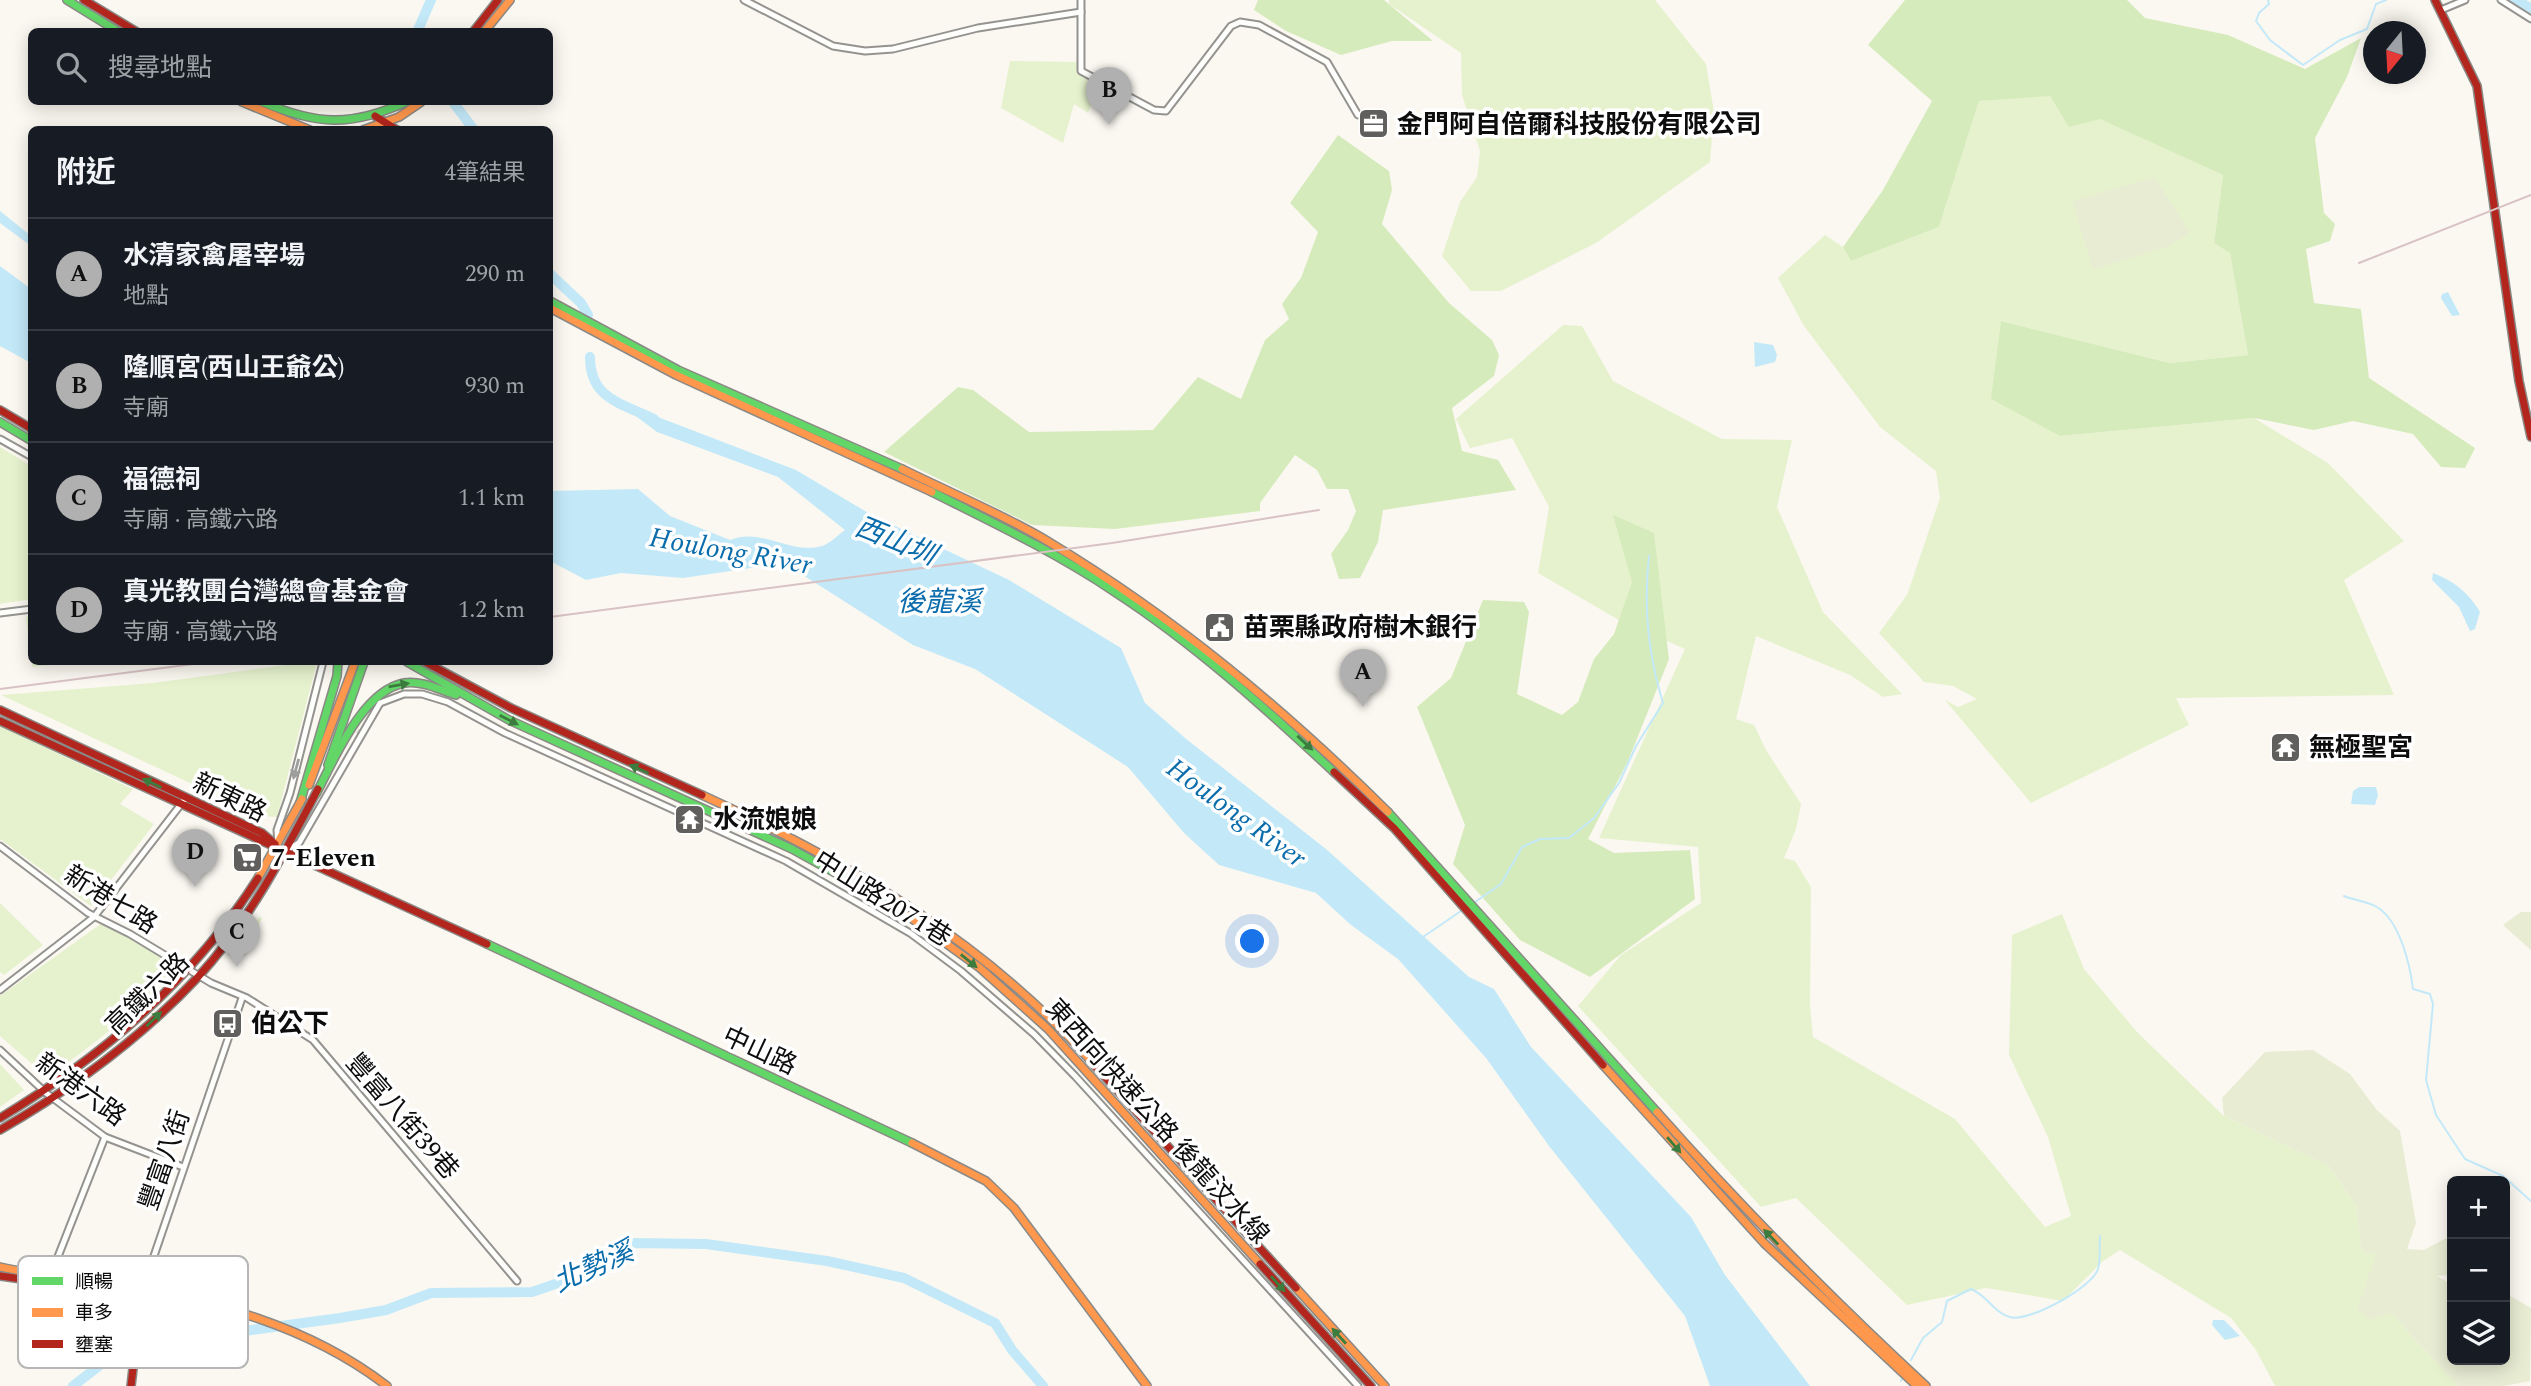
<!DOCTYPE html>
<html lang="zh-TW">
<meta charset="utf-8">
<style>
body{margin:0;font-family:Spectral,"Noto Sans TC",serif;background:#20242c;color:#f1f3f6}
.controls{position:absolute;right:21px;bottom:21px;display:grid;overflow:hidden;border-radius:10px;box-shadow:0 4px 18px #0003}
.controls button{width:63px;height:63px;display:grid;place-items:center;padding:0;border:0;border-bottom:2px solid #363941;background:#171b24;color:#f1f3f6;font:35px sans-serif}
.compass{position:absolute;left:2363px;top:21px;width:63px;height:63px;border-radius:50%;background:#171b24;box-shadow:0 4px 18px #0003;rotate:198deg}
.you{position:absolute;left:1253px;top:942px;width:24px;height:24px;margin:-18px;border:5px solid #fff;border-radius:50%;background:#1a73e8;box-shadow:0 0 0 10px #1a73e833}
.badge{display:grid;place-items:center;width:46px;height:46px;border-radius:50%;background:#b0b0b1;color:#111;font-size:23px;font-weight:700}
.pin{position:absolute;translate:-50% -58px;filter:drop-shadow(0 2px 4px #0008)}
.pin::after{content:'';position:absolute;top:37px;width:24px;height:21px;background:inherit;clip-path:polygon(0 0,100% 0,50% 100%)}
.list{margin:0;padding:0;list-style:none}
h2{display:flex;justify-content:space-between;align-items:center;height:91px;margin:0;padding:0 28px;font-size:30px}
h2 small{font-size:23px;font-weight:400;color:#9ea1a6}
.list li{display:grid;grid-template-columns:46px 1fr auto;gap:21px;align-items:center;box-sizing:border-box;height:112px;padding:0 28px;border-top:2px solid #363941}
.list b{display:block;font-size:26px;white-space:nowrap}
.list p{margin:0;font-size:23px;white-space:nowrap;color:#9ea1a6}
.list em{font-size:23px;font-style:normal;color:#9ea1a6}
.icon{flex:none;width:38px;height:38px;fill:none;stroke:currentColor;stroke-width:2;stroke-linecap:round;stroke-linejoin:round}
.map{position:relative;flex:none;width:2531px;height:1386px;overflow:hidden}
.search{position:absolute;background:#171b24;box-shadow:0 4px 18px #0003;left:28px;top:28px;width:525px;height:77px;display:flex;align-items:center;gap:18px;box-sizing:border-box;padding:0 24px;border-radius:10px;color:#9ea1a6;font-size:26px}
.panel{position:absolute;background:#171b24;box-shadow:0 4px 18px #0003;left:28px;top:126px;width:525px;height:539px;border-radius:10px}
.map>svg:first-child{display:block}
.green{fill:#e6f2ce}
.forest{fill:#d6ebbc}
.cemetery{fill:#e8ecd3}
.water{fill:#c3e9f9}
.lines{fill:none;stroke-linecap:round;stroke-linejoin:round}
.stream{stroke:#c3e9f9;stroke-width:2}
.river{stroke:#c3e9f9;stroke-width:10}
.street-tunnel{stroke:#d7d5cf;stroke-width:5;stroke-dasharray:5 2.5;stroke-linecap:butt}
.street-casing{stroke:#949390;stroke-width:9}
.fast-casing{stroke:#8b8986;stroke-width:10}
.slow-casing{stroke:#8b8986;stroke-width:10}
.jam-casing{stroke:#8b8986;stroke-width:10}
.street{stroke:#fefefd;stroke-width:5}
.fast{stroke:#63d668;stroke-width:7}
.slow{stroke:#ff974d;stroke-width:7}
.jam{stroke:#b3261e;stroke-width:7}
.rail{stroke:#d9c2c4;stroke-width:2}
.oneway{fill:#3c7c3f}
.oneway2{fill:#9e9e9d}
.labels{text-anchor:middle;stroke-width:7;stroke-linejoin:round;paint-order:stroke}
.poi-label{font-size:26px;font-weight:bold;fill:#0d0d0d;stroke:#fff;text-anchor:start}
.street-label{font-size:26px;fill:#0d0d0d;stroke:#fff}
.water-label{font-size:28px;font-style:italic;fill:#0a6cab;stroke:#fff}
.key{fill:#fff;stroke:#b6b6b6;stroke-width:2}
.key-label{font-size:19px;fill:#0d0d0d}
</style>
<div class="map">
<svg width="2531" height="1386" viewBox="0 0 2531 1386">
<rect width="100%" height="100%" fill="#fbf8f1"/>
<g class="green">
<path d="M1389 0H1655L1706 64 1714 112 1710 162 1596 243 1501 291H1471L1442 256 1460 202 1477 177 1480 151 1462 95 1461 53 1389 4Z"/>
<path d="M1010 61 1077 62V73L1098 86 1088 113 1074 104 1063 143 1001 108Z"/>
<path d="M2050 95 2223 175 2214 243 2230 252 2248 355 2170 363 2001 321 2060 436 2254 418 2328 463 2404 541 2344 580 2394 695 2176 698 2189 725 2031 803 1945 700 1958 707 1977 699 1953 686 1924 682 1879 633 1907 595 1940 498 1936 471 1880 427 1804 326 1778 278 1825 235 1843 247 1851 261 1939 227 1979 101Z"/>
<path d="M1563 325 1582 326 1613 381 1722 439 1792 440 1777 507 1823 612 1902 694 1883 697 1850 675 1756 636 1736 719 1754 725 1766 750 1801 804 1796 829 1784 858 1795 861 1811 887 1810 1006 1813 1037 1955 1119 2045 1227 2071 1216 2048 1137 2009 1055 2012 935 2062 914 2084 969 2137 1032 2224 1116 2329 1166 2356 1205 2362 1252 2376 1254 2391 1313 2458 1386H2275L2256 1350 2231 1318 2120 1250 2103 1261 2063 1301 1986 1288 1907 1305 1796 1198 1761 1207 1578 1006 1621 955 1701 903 1698 847 1599 838 1685 649 1617 619 1538 573 1549 507 1512 438 1470 448 1456 419Z"/>
<path d="M0 447 31 466 32 599 0 604Z"/>
<path d="M31 616 32 662H78L32 667 26 617Z"/>
<path d="M308 662H317L277 817 261 816 1 695 153 683Z"/>
<path d="M0 726 133 789 120 804 154 824 91 906 0 839Z"/>
<path d="M0 903 43 945 4 975 0 972Z"/>
<path d="M259 917 262 918 245 956H229Z"/>
<path d="M102 923 176 966C141 1009 98 1040 54 1073L45 1075 0 1036V996Z"/>
<path d="M0 1064 24 1090 0 1107Z"/>
</g>
<g class="forest">
<path d="M1258 0H1384L1433 41H1392L1341 55 1286 31 1254 10Z"/>
<path d="M1905 0H2127L2145 18 2228 35 2305 69 2361 38 2347 77 2315 138 2324 213 2335 224 2330 241 2306 249 2314 303 2361 309 2369 378 2475 448 2465 468 2441 467 2413 434 2353 421 2314 430 2254 418 2060 436 1991 399 2001 321 2170 363 2248 355 2230 253 2214 243 2223 175 2100 119 2069 127 2050 96 1979 101 1939 227 1851 261 1843 247 1883 190 1932 101 1868 45Z"/>
<path d="M1338 135 1389 171 1392 190 1382 224 1449 303 1492 340 1499 355 1494 376 1452 408 1462 451 1498 460 1516 490 1383 510 1378 542 1360 578 1339 579 1331 554 1348 530 1356 511 1348 489H1327L1317 470 1295 455 1260 503V511L1115 529 1032 525 884 452 958 387 973 390 1029 432 1153 430 1198 377 1241 399 1265 340 1289 319 1282 304 1301 278 1318 232 1290 203Z"/>
<path d="M1613 515 1654 533 1669 659 1628 761 1588 839 1614 853 1690 850 1695 899 1590 977 1520 940 1453 864 1465 825 1417 707 1451 678 1483 600 1524 602 1529 612 1517 694 1562 715 1578 702 1594 659 1614 634 1632 582Z"/>
</g>
<g class="cemetery">
<path d="M2155 177 2190 233 2169 246 2093 270 2072 201Z"/>
<path d="M2521 912H2531V950L2503 925Z"/>
<path d="M2313 1050 2350 1074 2376 1109 2400 1131 2416 1223 2407 1249 2424 1250 2452 1235V1275L2437 1276 2452 1285V1360H2505V1293L2531 1308 2530 1381 2504 1386H2458L2391 1313 2372 1320 2357 1310 2376 1254 2362 1252 2356 1205 2329 1166 2224 1116 2222 1098 2265 1052Z"/>
</g>
<g class="water">
<path d="M0 211 31 236V246L0 223Z"/>
<path d="M0 266 31 289V363L0 346Z"/>
<path d="M2448 292 2460 315 2452 316 2441 298 2442 294Z"/>
<path d="M1754 342 1773 345 1777 355 1775 362 1755 367Z"/>
<path d="M645 412 796 470 870 514 1009 580 1121 648 1145 703 1185 738 1326 849 1469 977 1494 989 1531 1047 1691 1217 1725 1275 1810 1386H1710L1685 1316 1549 1146 1486 1058 1398 959 1351 925 1316 893 1219 865 1184 833 1128 767 975 669 913 645 784 563 683 578 621 573 586 580 550 561V491L638 489 670 516 730 540C761 527 790 555 822 546 829 544 838 535 845 530L778 477 657 432 637 417Z"/>
<path d="M2433 573C2454 581 2469 593 2480 612L2475 629 2470 631 2459 607 2432 580Z"/>
<path d="M2359 787H2376L2378 795 2375 805 2351 804 2353 791Z"/>
<path d="M2213 1320H2224L2240 1336 2225 1340 2212 1325Z"/>
</g>
<g class="lines">
<g class="stream">
<path d="M2268 0 2269 4 2259 13 2256 21 2270 40 2303 65 2340 40 2367 29 2376 4 2386 0"/>
<path d="M2344 896C2354 900 2368 902 2377 907 2400 921 2410 965 2413 989L2430 994 2433 1004 2426 1080 2436 1115 2465 1159 2503 1176 2531 1201"/>
<path d="M1475 902 1501 884 1522 847 1540 839 1569 838 1594 818 1619 783 1636 746 1663 703C1648 654 1643 608 1649 556"/>
<path d="M1423 937 1461 911"/>
<path d="M1911 1360 1923 1338 1942 1322 1947 1301 1971 1289C1987 1295 1994 1313 2010 1317 2028 1323 2093 1287 2098 1269 2101 1260 2099 1245 2100 1236"/>
<path d="M116 1366 123 1353"/>
<path d="M1901 1381 1902 1378"/>
</g>
<g class="river">
<path d="M2515 0 2531 8"/>
<path d="M417 32 431 0"/>
<path d="M453 102 474 130"/>
<path d="M550 274 581 303 588 315"/>
<path d="M590 357C590 399 621 403 654 419"/>
<path d="M73 1386 108 1359 148 1344 340 1318 386 1310 431 1293 532 1292 564 1281 633 1243 706 1244 827 1261 904 1278 995 1323 1012 1350 1043 1386"/>
</g>
<path class="street-tunnel" d="M332 715 359 732"/>
<defs>
<g id="street">
<path d="M744 0 833 46 865 51 893 49 978 28 1081 12"/>
<path d="M1081 0V71L1154 110 1166 111 1231 26 1240 22 1259 25 1327 62 1358 115"/>
<path d="M2501 0 2531 19"/>
<path d="M2441 10 2465 0"/>
<path d="M0 439 32 457"/>
<path d="M0 613 32 609"/>
<path d="M278 844 277 830 290 793 323 662"/>
<path d="M0 846 88 913 130 934 211 983 247 998 313 1040 517 1281"/>
<path d="M287 850 299 843 380 703 404 694H422L448 702 505 733 786 861 910 933 961 971 1034 1034 1075 1076 1358 1386"/>
<path d="M0 990 94 917 185 799"/>
<path d="M0 1050 46 1093 105 1137 183 1167"/>
<path d="M50 1277 105 1137"/>
<path d="M142 1291 242 998"/>
</g>
<g id="fast">
<path d="M67 0 119 32"/>
<path d="M262 102C317 125 351 127 406 102"/>
<path d="M550 301 678 370 902 469"/>
<path d="M0 422 32 441"/>
<path d="M932 492C994 523 1057 553 1115 592 1195 644 1264 707 1334 772"/>
<path d="M407 662 509 720 792 849 893 905"/>
<path d="M328 765 364 662"/>
<path d="M316 794C334 760 362 691 404 683 421 680 440 690 456 695"/>
<path d="M300 803 337 676 338 662"/>
<path d="M1388 812 1657 1112"/>
<path d="M487 944 912 1143"/>
</g>
<g id="slow">
<path d="M484 32 510 0"/>
<path d="M242 102 310 130"/>
<path d="M363 130 399 117 421 102"/>
<path d="M550 308 676 375 932 492"/>
<path d="M902 469C950 493 1003 514 1049 542 1175 618 1284 709 1388 812"/>
<path d="M309 785 355 662"/>
<path d="M702 795C848 862 990 944 1096 1067"/>
<path d="M258 878 302 799"/>
<path d="M893 905 980 968 1048 1029 1260 1264"/>
<path d="M1603 1065 1764 1243 1917 1386"/>
<path d="M1657 1112C1742 1208 1832 1299 1926 1386"/>
<path d="M912 1143 986 1181 1014 1208 1147 1386"/>
<path d="M0 1267C38 1276 77 1277 116 1284 213 1301 308 1325 387 1386"/>
<path d="M1296 1288 1385 1386"/>
</g>
<g id="jam">
<path d="M84 0 137 32"/>
<path d="M2435 0 2477 86 2519 381 2531 437"/>
<path d="M473 32 498 0"/>
<path d="M375 116 397 130"/>
<path d="M0 410 32 429"/>
<path d="M425 662 511 708 702 795"/>
<path d="M0 710 262 833 275 844"/>
<path d="M0 721 487 944"/>
<path d="M1334 772 1394 828 1603 1065"/>
<path d="M1096 1067 1296 1288"/>
<path d="M0 1118C103 1056 193 980 258 878"/>
<path d="M0 1130C73 1088 140 1039 198 977 248 923 284 854 318 789"/>
<path d="M1260 1264 1371 1386"/>
<path d="M0 1276 134 1295 142 1291"/>
<path d="M131 1386 142 1291"/>
</g>
</defs>
<use href="#street" class="street-casing"/>
<use href="#fast" class="fast-casing"/>
<use href="#slow" class="slow-casing"/>
<use href="#jam" class="jam-casing"/>
<use href="#street" class="street"/>
<use href="#fast" class="fast"/>
<use href="#slow" class="slow"/>
<use href="#jam" class="jam"/>
<g class="rail">
<path d="M2359 263 2531 195"/>
<path d="M550 617 1112 543 1319 510"/>
<path d="M0 689 209 662"/>
</g>
</g>
<defs><path id="oneway-solid" d="M-6-.8H1V-3.2L6.5 0L1 3.2V.8H-6Z" transform="scale(1.75)"/></defs>
<g class="oneway">
<use href="#oneway-solid" transform="translate(399 685) rotate(-10)"/>
<use href="#oneway-solid" transform="translate(509 720) rotate(27)"/>
<use href="#oneway-solid" transform="translate(1305 743) rotate(43)"/>
<use href="#oneway-solid" transform="translate(639 769) rotate(-156)"/>
<use href="#oneway-solid" transform="translate(152 783) rotate(-155)"/>
<use href="#oneway-solid" transform="translate(969 961) rotate(39)"/>
<use href="#oneway-solid" transform="translate(154 1019) rotate(-44)"/>
<use href="#oneway-solid" transform="translate(1674 1145) rotate(49)"/>
<use href="#oneway-solid" transform="translate(1771 1237) rotate(-134)"/>
<use href="#oneway-solid" transform="translate(1278 1284) rotate(48)"/>
<use href="#oneway-solid" transform="translate(1339 1336) rotate(-132)"/>
</g>
<use class="oneway2" href="#oneway-solid" transform="translate(296 769) rotate(105)"/>
<defs>
<symbol id="office-square" viewBox="-11 -11 22 22"><rect x="-9" y="-9" width="18" height="18" rx="4" fill="#605f5d" stroke="#fff"/><path d="M-6-3h4V-5.5h4V-3h4V5H-6ZM-1-4.5V-3h2v-1.5ZM-6 0V1H6V0Z" fill="#fff"/></symbol>
<symbol id="civic-square" viewBox="-11 -11 22 22"><rect x="-9" y="-9" width="18" height="18" rx="4" fill="#605f5d" stroke="#fff"/><path d="M-.6-6.5H3V-4.5H.6V-3L4-1V1h2V6H-6V1h2V-1L-.6-3ZM-1.2 2.5V6h2.4V2.5Z" fill="#fff"/></symbol>
<symbol id="temple-square" viewBox="-11 -11 22 22"><rect x="-9" y="-9" width="18" height="18" rx="4" fill="#605f5d" stroke="#fff"/><path d="M0-6L5-2H3V0L6.5 2.5H4V6H1.5V3h-3V6H-4V2.5H-6.5L-3 0V-2H-5Z" fill="#fff"/></symbol>
<symbol id="supermarket-square" viewBox="-11 -11 22 22"><rect x="-9" y="-9" width="18" height="18" rx="4" fill="#605f5d" stroke="#fff"/><path d="M-6-5.5h2.5l.6 2H6L4.5 2H-2.5L-4.4-4H-6ZM-1.5 3.2a1.3 1.3 0 1 0 .1 0ZM3 3.2a1.3 1.3 0 1 0 .1 0Z" fill="#fff"/></symbol>
<symbol id="bus-square" viewBox="-11 -11 22 22"><rect x="-9" y="-9" width="18" height="18" rx="4" fill="#605f5d" stroke="#fff"/><path d="M-5-6H5V4H4V6H2V4H-2V6H-4V4H-5ZM-3.5-4V0h7V-4ZM-3.5 1.2v1.5H-2V1.2ZM2 1.2v1.5H3.5V1.2Z" fill="#fff"/></symbol>
</defs>
<g fill-rule="evenodd">
<use href="#office-square" x="1356" y="106" width="35" height="35"/>
<use href="#civic-square" x="1202" y="610" width="35" height="35"/>
<use href="#temple-square" x="2268" y="730" width="35" height="35"/>
<use href="#temple-square" x="672" y="802" width="35" height="35"/>
<use href="#supermarket-square" x="230" y="840" width="35" height="35"/>
<use href="#bus-square" x="210" y="1006" width="35" height="35"/>
</g>
<g class="labels">
<g class="poi-label">
<text x="1397" y="133">金門阿自倍爾科技股份有限公司</text>
<text x="1243" y="636">苗栗縣政府樹木銀行</text>
<text x="2309" y="756">無極聖宮</text>
<text x="713" y="828">水流娘娘</text>
<text x="271" y="866">7-Eleven</text>
<text x="251" y="1032">伯公下</text>
</g>
<g class="street-label">
<text transform="translate(230 797) rotate(26)" y="9">新東路</text>
<text transform="translate(883 898) rotate(32)" y="9">中山路2071巷</text>
<text transform="translate(111 899) rotate(32)" y="9">新港七路</text>
<text transform="translate(147 993) rotate(-44)" y="9">高鐵六路</text>
<text transform="translate(760 1050) rotate(25)" y="9">中山路</text>
<text transform="translate(81 1089) rotate(36)" y="9">新港六路</text>
<text transform="translate(403 1116) rotate(49)" y="9">豐富八街39巷</text>
<text transform="translate(1158 1121) rotate(48)" y="9">東西向快速公路 後龍汶水線</text>
<text transform="translate(164 1160) rotate(-71)" y="9">豐富八街</text>
</g>
<g class="water-label">
<text transform="translate(896 540) rotate(22)" y="10">西山圳</text>
<text transform="translate(731 550) rotate(10)" y="10">Houlong River</text>
<text x="939" y="611">後龍溪</text>
<text transform="translate(1237 812) rotate(36)" y="10">Houlong River</text>
<text transform="translate(593 1266) rotate(-24)" y="10">北勢溪</text>
</g>
</g>
<rect x="18" y="1256" width="230" height="112" rx="10" class="key"/>
<rect x="32" y="1277" width="31" height="8" fill="#63d668"/>
<rect x="32" y="1308" width="31" height="9" fill="#ff974d"/>
<rect x="32" y="1340" width="31" height="8" fill="#b3261e"/>
<g class="key-label">
<text x="75" y="1288">順暢</text>
<text x="75" y="1319">車多</text>
<text x="75" y="1351">壅塞</text>
</g>
</svg>
<div class="controls">
<button>+</button>
<button>−</button>
<button><svg class="icon" aria-label="layers" viewBox="0 0 24 24"><path d="M12 4l9 5-9 5-9-5zM3 14l9 5 9-5"/></svg></button>
</div>
<svg class="compass" viewBox="-18 -18 36 36"><path d="M0-13l5 13h-10z" fill="#e53935"/><path d="M0 13l5-13h-10z" fill="#9ea1a6"/></svg>
<div class="you"></div>
<div class="pin badge" style="left:1363px;top:707px">A</div>
<div class="pin badge" style="left:1109px;top:125px">B</div>
<div class="pin badge" style="left:237px;top:967px">C</div>
<div class="pin badge" style="left:195px;top:887px">D</div>
<div class="search"><svg class="icon" aria-label="search" viewBox="0 0 24 24"><circle cx="10" cy="10" r="6"/><path d="M15 15l6 6"/></svg>搜尋地點</div>
<section class="panel">
<h2>附近<small>4筆結果</small></h2>
<ul class="list">
<li><span class="badge">A</span><div><b>水清家禽屠宰場</b><p>地點</p></div><em>290 m</em></li>
<li><span class="badge">B</span><div><b>隆順宮(西山王爺公)</b><p>寺廟</p></div><em>930 m</em></li>
<li><span class="badge">C</span><div><b>福德祠</b><p>寺廟 · 高鐵六路</p></div><em>1.1 km</em></li>
<li><span class="badge">D</span><div><b>真光教團台灣總會基金會</b><p>寺廟 · 高鐵六路</p></div><em>1.2 km</em></li>
</ul>
</section>
</div>
